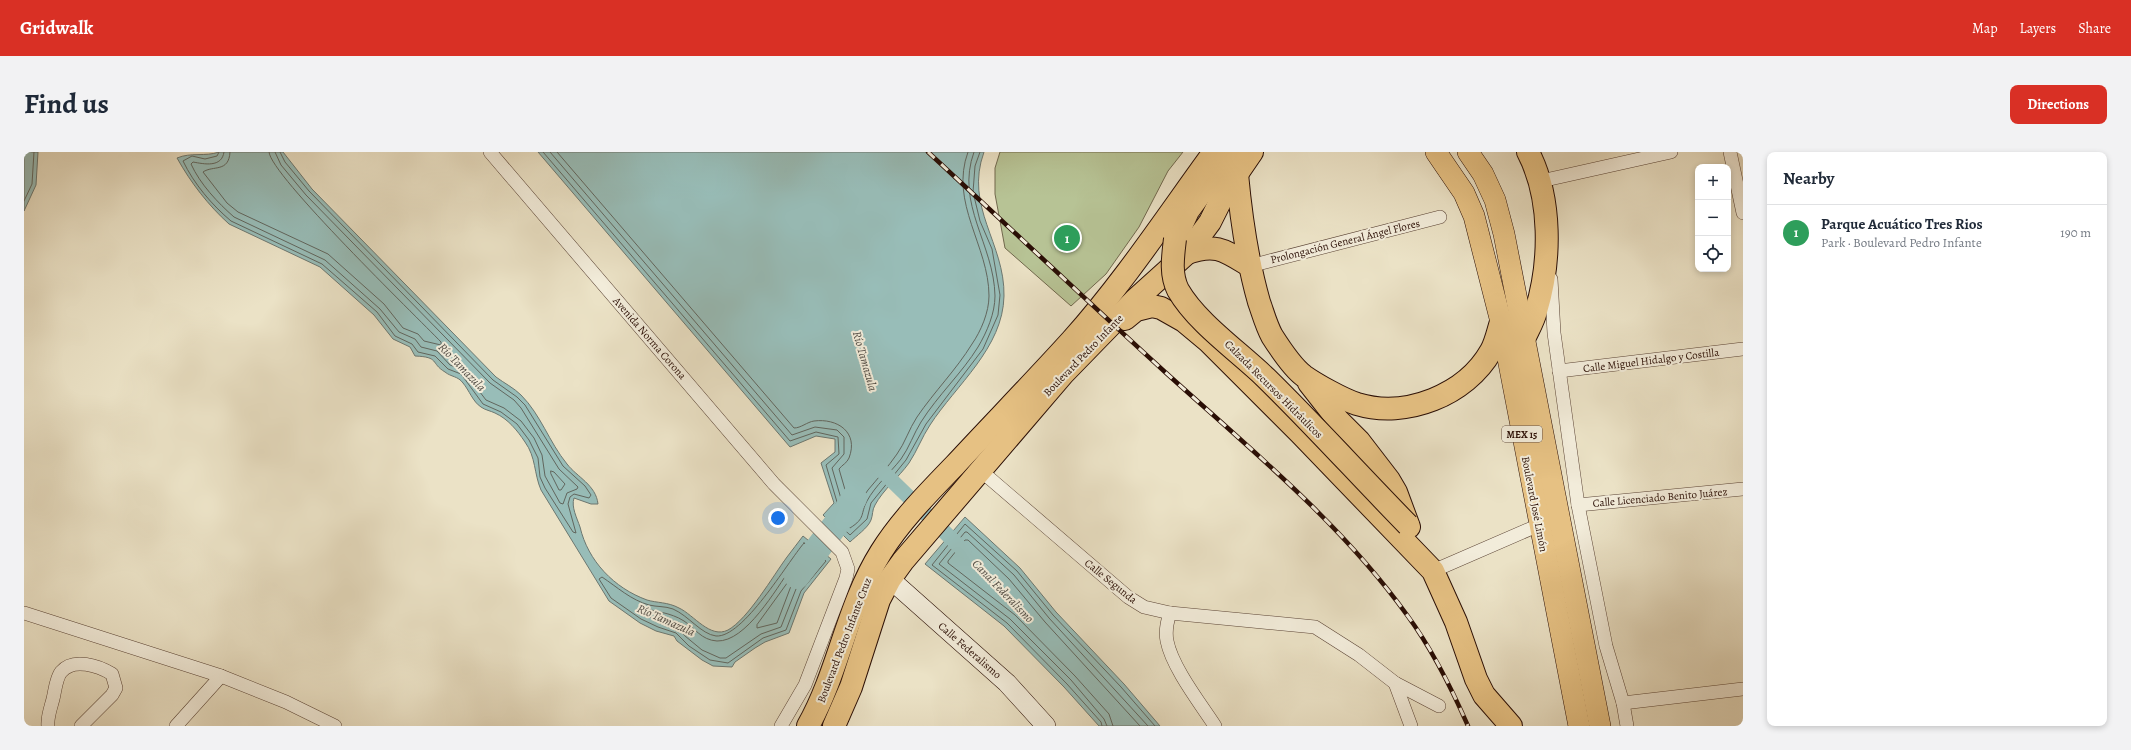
<!DOCTYPE html>
<meta charset="utf-8">
<style>
body{margin:0;font-family:Alegreya,serif;background:#f2f2f3;color:#1f2937}
.controls{position:absolute;right:12px;top:12px;display:grid;overflow:hidden;border-radius:8px;box-shadow:0 2px 6px #0003}
.controls button{width:36px;height:36px;display:grid;place-items:center;padding:0;border:0;border-bottom:1px solid #e0e1e3;background:#fff;color:#1f2937;font:20px sans-serif}
.you{position:absolute;left:754px;top:366px;width:14px;height:14px;margin:-10px;border:3px solid #fff;border-radius:50%;background:#1a73e8;box-shadow:0 0 0 6px #1a73e833}
.badge{display:grid;place-items:center;width:26px;height:26px;border-radius:50%;background:#d93025;color:#fff;font-size:13px;font-weight:700}
.pin{position:absolute;translate:-50% -50%;border:2px solid #fff;box-shadow:0 1px 4px #0006}
.list{margin:0;padding:0;list-style:none}
h2{display:flex;justify-content:space-between;align-items:center;height:52px;margin:0;padding:0 16px;font-size:17px}
h2 small{font-size:13px;font-weight:400;color:#747a83}
.list li{display:grid;grid-template-columns:26px 1fr auto;gap:12px;align-items:center;box-sizing:border-box;height:56px;padding:0 16px;border-top:1px solid #e0e1e3}
.list b{display:block;font-size:15px;white-space:nowrap}
.list p{margin:0;font-size:13px;white-space:nowrap;color:#747a83}
.list em{font-size:13px;font-style:normal;color:#747a83}
.icon{flex:none;width:22px;height:22px;fill:none;stroke:currentColor;stroke-width:2;stroke-linecap:round;stroke-linejoin:round}
.map{position:relative;flex:none;width:1719px;height:574px;overflow:hidden;border-radius:8px}
header{display:flex;align-items:center;gap:24px;box-sizing:border-box;height:56px;padding:0 20px;background:#d93025;color:#fff}
header strong{font-size:19px}
nav{display:flex;gap:22px;margin-inline-start:auto;font-size:14px}
.intro{display:flex;align-items:center;justify-content:space-between;box-sizing:border-box;height:96px;padding:0 24px}
h1{margin:0;font-size:28px}
.button{padding:10px 18px;border-radius:8px;background:#d93025;color:#fff;font-size:14px;font-weight:700}
main{display:flex;gap:24px;padding:0 24px}
aside{flex:1;background:#fff;border-radius:8px;box-shadow:0 2px 6px #0003}
.map>svg:first-child{display:block}
.green{fill:#b7c395;stroke:#70684d}
.water{fill:#98bdb8;stroke:#6c7770}
.lines{fill:none;stroke-linecap:round;stroke-linejoin:round}
.shore{stroke:#61665e;stroke-width:1}
.canal{stroke:#98bdb8;stroke-width:15}
.river{stroke:#98bdb8;stroke-width:26}
.street-casing{stroke:#5a4335;stroke-width:14}
.secondary-casing{stroke:#2a0e05;stroke-width:20}
.primary-casing{stroke:#2a0e05;stroke-width:22}
.highway-casing{stroke:#2a0e05;stroke-width:24}
.street{stroke:#f2ecda;stroke-width:13}
.secondary{stroke:#f2ecda;stroke-width:19}
.primary{stroke:#e6c183;stroke-width:21}
.highway{stroke:#e6c183;stroke-width:22}
.rail-casing{stroke:#2a0e05;stroke-width:4.5}
.rail{stroke:#f2ecda;stroke-width:3;stroke-dasharray:9;stroke-linecap:butt}
.highway-bridge-casing{stroke:#2a0e05;stroke-width:24;stroke-linecap:butt}
.highway-bridge{stroke:#e6c183;stroke-width:22}
.labels{text-anchor:middle;stroke-width:4;stroke-linejoin:round;paint-order:stroke}
.shield{fill:#f2ecda;stroke:#665145;stroke-width:1}
.shield-label{font-size:10px;font-weight:bold;fill:#2a0e05}
.street-label{font-size:11px;fill:#2a0e05;stroke:#f2ecda}
.water-label{font-size:12px;font-style:italic;fill:#504b44;stroke:#f2ecda}
</style>
<header>
<strong>Gridwalk</strong>
<nav><a>Map</a><a>Layers</a><a>Share</a></nav>
</header>
<div class="intro"><h1>Find us</h1><a class="button">Directions</a></div>
<main>
<div class="map">
<svg width="1719" height="574" viewBox="0 0 1719 574">
<rect width="100%" height="100%" fill="#ebe2c6"/>
<filter id="stains"><feTurbulence type="fractalNoise" baseFrequency=".005" numOctaves="4"/><feColorMatrix values="0 0 0 0 .2 0 0 0 0 .09 0 0 0 0 .02 0 0 0 .5 -.17"/></filter>
<radialGradient id="worn" r=".72"><stop offset=".6" stop-color="#630" stop-opacity="0"/><stop offset="1" stop-color="#630" stop-opacity=".3"/></radialGradient>
<path class="green" d="M976 0H1159L1144 19 1115 75 1082 122 1047 154 981 96 971 42V16Z"/>
<g class="water">
<path d="M0 0H14L12 33 0 59Z"/>
<path d="M195 0H259L288 37 472 225C480 231 490 236 497 243 517 263 525 290 543 312 553 325 572 333 574 352H567L550 346C547 355 553 366 556 375 564 409 590 436 623 448 633 451 644 450 655 456 670 463 686 487 704 478 724 467 749 424 763 405 768 398 774 391 779 384L807 407 780 441 765 481 741 490 731 496 711 510 708 515 689 514 678 508 653 489 650 484 632 479 616 471 585 449 517 338C510 322 512 305 501 290 493 278 484 267 471 261 467 259 461 258 457 255 449 250 445 238 439 231 434 224 427 225 421 220 406 211 416 205 391 204L386 195 369 187 350 163 296 115 205 72C184 53 167 31 153 6 167 0 181 5 195 0Z"/>
<path d="M514 0H960C940 55 981 91 980 144 979 196 932 233 906 273 898 285 893 299 885 311 875 325 859 338 851 353 848 358 849 363 847 368 844 376 832 384 826 390L799 363 810 351 797 311 811 300V287L792 284 766 295Z"/>
<path d="M941 365 996 416 1032 460 1100 532 1136 574H1075L1040 535 980 474 901 412Z"/>
</g>
<g class="lines">
<g class="shore">
<path d="M195 0 193 4 181 7 168 4 159 9C170 32 188 53 207 69L298 112 353 160 371 184 388 192 394 200 411 204 424 217 437 222 459 252 477 260 493 272 505 288 514 306 516 325 521 336 549 380 552 381 544 352 546 345 550 342 565 346 567 343 561 334 539 314 501 253 493 245 469 228 285 39 261 10 256 0"/>
<path d="M200 0C198 16 180 12 169 10L167 12C176 32 194 51 210 65L301 108 356 157 375 180 391 187 397 195 413 199 426 213 439 218 462 248 480 256 497 269 510 286 518 303 521 324 536 351 539 352 543 341 553 337 554 335 535 317 497 256 490 248 466 231 282 43 257 13 251 0"/>
<path d="M206 0C205 21 189 13 179 20L203 51 214 60 304 102 360 152 379 176 394 182 400 189 417 193V190C392 164 246 23 245 0"/>
<path d="M519 0 766 289 792 280 814 285 815 302 802 313 813 350 805 363 826 383 843 367 847 351 882 308 902 272 959 197 974 163 976 143 968 97 956 69 949 40 951 14 956 0"/>
<path d="M526 0 768 283 791 275 813 278 820 285V302L808 316 818 350 812 363 826 376C842 366 836 362 843 349 851 334 866 321 877 307 885 296 890 281 897 270 914 243 938 221 954 195 963 180 971 161 971 144 970 92 931 52 950 0"/>
<path d="M533 0 770 276C777 276 783 270 790 269 813 266 835 280 825 306 823 311 818 313 815 317L824 348 820 362 826 368C836 361 836 348 844 338 854 326 864 315 873 302 881 291 885 277 893 265 910 240 932 218 948 192 957 179 965 160 965 144 965 94 925 51 944 0"/>
<path d="M0 49 8 32 10 0"/>
<path d="M527 319 530 320 541 332 537 338H535L527 322Z"/>
<path d="M780 391 802 409 777 439 762 478 739 486 704 511 686 508 665 494 652 481 634 475 617 467 587 446 575 427 578 425C593 435 607 448 625 453 633 455 641 454 649 457 665 464 677 482 692 484 719 486 763 411 780 391Z"/>
<path d="M783 398 795 410 772 437 757 475 737 482 702 506H696L678 498 661 484 655 476 636 471 614 458 616 455C631 460 646 460 660 469 671 476 677 488 693 489 722 490 752 437 767 416 770 410 776 399 783 398Z"/>
<path d="M781 407H784L786 411 767 434 753 471 733 476V473Z"/>
<path d="M1078 574 1077 570 1043 532 983 471 908 413 941 372 993 419 1029 463 1097 535 1131 574"/>
<path d="M1083 574 1080 567 1047 528 986 467 915 412 941 380H943L990 423 1025 466 1124 574"/>
<path d="M1089 574 1085 562 1051 524 991 463 924 411V409L941 388H944L985 427 1021 470 1116 574"/>
</g>
<path class="canal" d="M855 316 940 399"/>
<path class="river" d="M773 424 825 355 830 346"/>
<defs>
<g id="street">
<path d="M466 0 750 332 818 400 824 417 822 426 781 533 757 574"/>
<path d="M1706 0 1719 61"/>
<path d="M1517 29 1647 0"/>
<path d="M1226 114 1416 65"/>
<path d="M1527 127 1530 181 1554 353 1582 494 1599 551 1603 574"/>
<path d="M1535 219 1719 197"/>
<path d="M956 318 1104 445 1120 455 1146 461 1291 475 1335 503 1371 531 1415 554"/>
<path d="M1554 353 1719 337"/>
<path d="M1409 419 1515 373"/>
<path d="M0 461 197 524 262 550 311 574"/>
<path d="M1146 461C1143 470 1141 479 1143 489 1148 515 1176 551 1191 574"/>
<path d="M1371 531 1387 574"/>
<path d="M1599 551 1719 537"/>
<path d="M24 574C23 565 27 555 29 547 31 539 32 526 37 520 49 505 75 514 88 522L92 536 88 543 57 574"/>
<path d="M152 574 197 524"/>
</g>
<path id="secondary" d="M866 427 983 531 1022 574"/>
<g id="primary">
<path d="M1412 0 1440 41 1450 64 1477 170 1555 574"/>
<path d="M1444 0 1459 22 1471 48 1480 82 1576 574"/>
</g>
<g id="highway">
<path d="M1213 22C1217 65 1223 108 1235 150 1239 161 1242 173 1248 184 1255 195 1269 216 1280 224 1293 233 1318 247 1333 252 1382 267 1442 243 1467 199 1472 190 1474 179 1477 170"/>
<path d="M1151 87 1164 59 1207 0"/>
<path d="M1163 101C1192 91 1200 98 1226 114"/>
<path d="M1101 167 1112 158 1128 154 1137 156 1160 169 1184 189 1276 281 1409 419 1432 470 1452 527 1460 543 1487 574"/>
<path d="M1500 187C1504 178 1510 168 1512 159 1527 110 1528 46 1504 0"/>
<path d="M1285 231 1314 268 1335 289 1365 328 1372 340 1385 375"/>
<path d="M784 574C815 519 823 454 857 400 877 368 905 340 931 313 970 271 1010 230 1048 188 1100 130 1144 63 1190 0"/>
<path d="M810 574 827 535 855 448 866 427 879 409 1039 222 1111 148 1163 101 1186 70 1202 38 1228 0"/>
</g>
</defs>
<use href="#street" class="street-casing"/>
<use href="#secondary" class="secondary-casing"/>
<use href="#primary" class="primary-casing"/>
<use href="#highway" class="highway-casing"/>
<use href="#street" class="street"/>
<use href="#secondary" class="secondary"/>
<use href="#primary" class="primary"/>
<use href="#highway" class="highway"/>
<defs>
<path id="rail" d="M904 0C983 73 1061 147 1141 220 1225 296 1316 370 1383 463 1408 497 1427 535 1444 574"/>
</defs>
<use href="#rail" class="rail-casing"/>
<use href="#rail" class="rail"/>
<defs>
<path id="highway-bridge" d="M1151 87C1149 104 1146 122 1154 138 1173 171 1214 199 1242 226 1290 273 1336 324 1384 373"/>
</defs>
<use href="#highway-bridge" class="highway-bridge-casing"/>
<use href="#highway-bridge" class="highway-bridge"/>
</g>
<g class="labels">
<rect class="shield" x="1478" y="274" width="40" height="16" rx="3"/>
<g class="shield-label">
<text x="1498" y="286">MEX 15</text>
</g>
<g class="street-label">
<text transform="translate(1321 89) rotate(-14)" y="4">Prolongación General Ángel Flores</text>
<text transform="translate(626 186) rotate(49)" y="4">Avenida Norma Corona</text>
<text transform="translate(1059 203) rotate(-46)" y="4">Boulevard Pedro Infante</text>
<text transform="translate(1627 208) rotate(-7)" y="4">Calle Miguel Hidalgo y Costilla</text>
<text transform="translate(1250 237) rotate(45)" y="4">Calzada Recursos Hidráulicos</text>
<text transform="translate(1636 345) rotate(-5)" y="4">Calle Licenciado Benito Juárez</text>
<text transform="translate(1511 352) rotate(79)" y="4">Boulevard José Limón</text>
<text transform="translate(1087 429) rotate(39)" y="4">Calle Segunda</text>
<text transform="translate(820 488) rotate(-69)" y="4">Boulevard Pedro Infante Cruz</text>
<text transform="translate(946 498) rotate(41)" y="4">Calle Federalismo</text>
</g>
<g class="water-label">
<text transform="translate(841 209) rotate(74)" y="4">Río Tamazula</text>
<text transform="translate(438 215) rotate(46)" y="4">Río Tamazula</text>
<text transform="translate(979 439) rotate(46)" y="4">Canal Federalismo</text>
<text transform="translate(642 468) rotate(24)" y="4">Río Tamazula</text>
</g>
</g>
<rect width="100%" height="100%" filter="url(#stains)"/>
<rect width="100%" height="100%" fill="url(#worn)"/>
</svg>
<div class="controls">
<button>+</button>
<button>−</button>
<button><svg class="icon" aria-label="locate" viewBox="0 0 24 24"><circle cx="12" cy="12" r="6"/><path d="M12 2v4M12 18v4M2 12h4M18 12h4"/></svg></button>
</div>
<div class="you"></div>
<div class="pin badge" style="left:1043px;top:86px;background:#2e9e5b">1</div>
</div>
<aside>
<h2>Nearby<small></small></h2>
<ul class="list">
<li><span class="badge" style="background:#2e9e5b">1</span><div><b>Parque Acuático Tres Rios</b><p>Park · Boulevard Pedro Infante</p></div><em>190 m</em></li>
</ul>
</aside>
</main>
